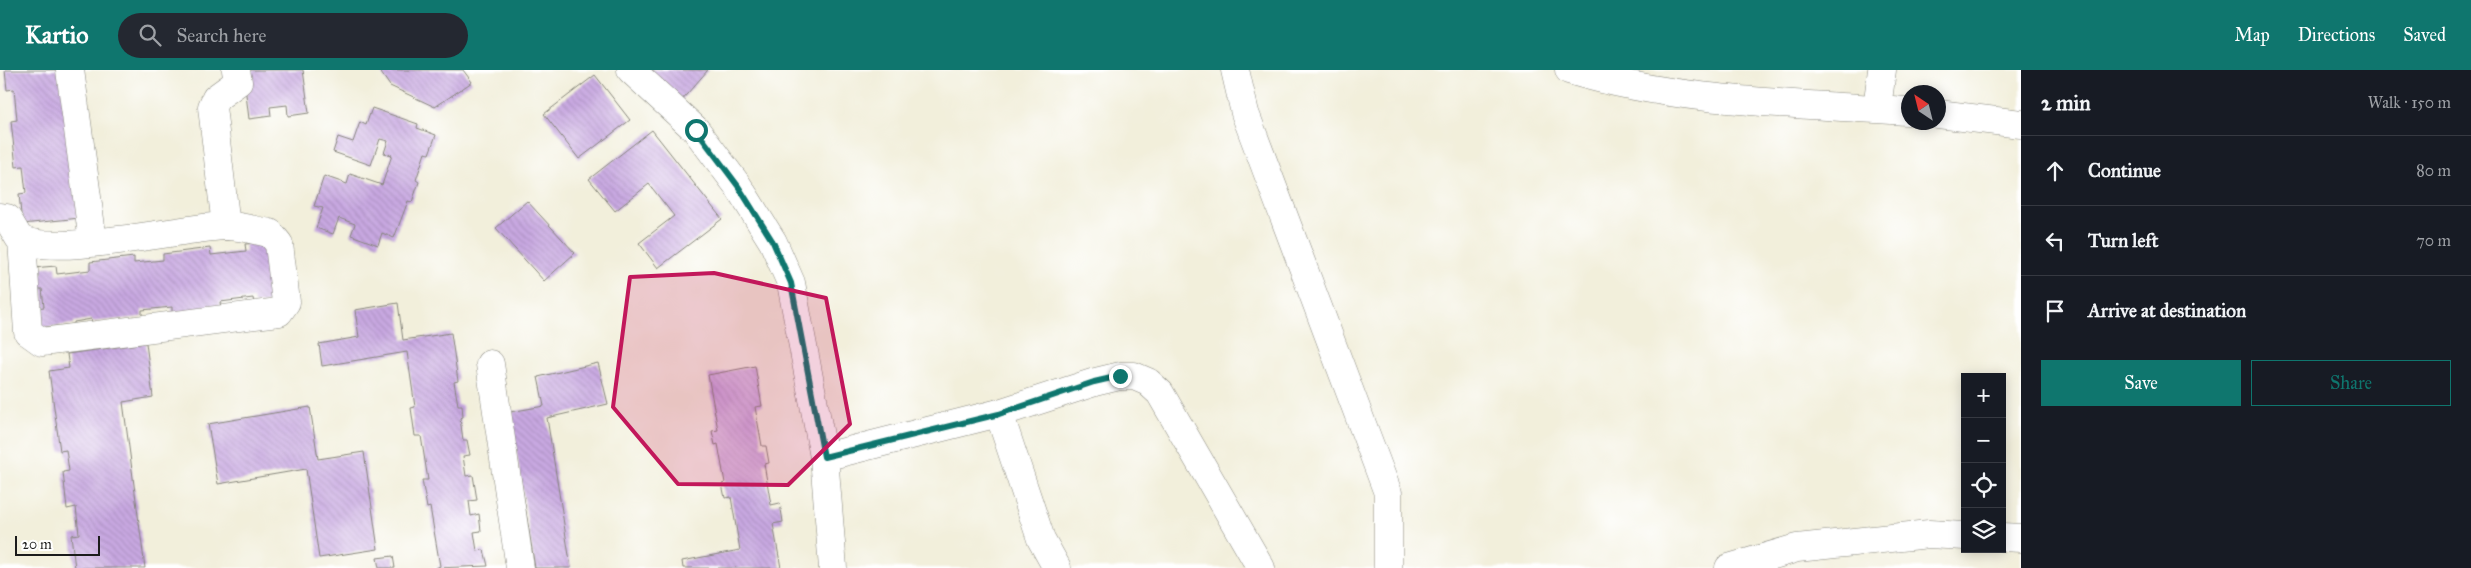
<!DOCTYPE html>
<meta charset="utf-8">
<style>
body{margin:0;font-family:"IM FELL Great Primer",serif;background:#242831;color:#f1f3f6}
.controls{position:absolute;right:15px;bottom:15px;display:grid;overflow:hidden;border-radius:0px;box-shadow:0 2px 12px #0003}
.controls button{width:45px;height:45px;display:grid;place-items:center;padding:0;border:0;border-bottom:1px solid #363941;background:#171b24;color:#f1f3f6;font:25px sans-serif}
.compass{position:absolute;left:1901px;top:15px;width:45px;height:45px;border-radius:50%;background:#171b24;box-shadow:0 2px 12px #0003;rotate:325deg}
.scale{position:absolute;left:15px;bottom:12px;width:85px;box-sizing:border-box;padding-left:5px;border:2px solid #1c1c1c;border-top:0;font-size:14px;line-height:18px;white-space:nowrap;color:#1c1c1c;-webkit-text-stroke:4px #fff;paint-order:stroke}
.stop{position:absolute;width:15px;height:15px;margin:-11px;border:4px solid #0f766e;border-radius:50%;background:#fff}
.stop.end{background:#0f766e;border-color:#fff;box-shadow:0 1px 5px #0008}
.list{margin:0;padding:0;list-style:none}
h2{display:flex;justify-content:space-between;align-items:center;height:65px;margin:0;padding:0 20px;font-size:21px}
h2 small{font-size:16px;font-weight:400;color:#9ea1a6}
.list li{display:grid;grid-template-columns:32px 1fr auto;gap:15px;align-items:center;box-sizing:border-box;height:70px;padding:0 20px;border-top:1px solid #363941}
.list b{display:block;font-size:19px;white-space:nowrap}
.list em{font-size:16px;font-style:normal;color:#9ea1a6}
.actions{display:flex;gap:10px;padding:15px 20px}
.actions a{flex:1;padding:11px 0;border:1px solid #0f766e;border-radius:0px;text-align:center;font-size:18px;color:#0f766e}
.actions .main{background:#0f766e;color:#fff}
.icon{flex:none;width:28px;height:28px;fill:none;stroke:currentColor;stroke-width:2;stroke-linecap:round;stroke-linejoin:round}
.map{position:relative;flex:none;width:2021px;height:498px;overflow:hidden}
header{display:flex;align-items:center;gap:30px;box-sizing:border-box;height:70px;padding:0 25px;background:#0f766e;color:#fff}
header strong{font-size:24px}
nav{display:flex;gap:28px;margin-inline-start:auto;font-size:18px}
.search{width:350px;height:45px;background:#242831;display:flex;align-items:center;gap:12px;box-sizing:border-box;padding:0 18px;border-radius:28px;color:#9ea1a6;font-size:19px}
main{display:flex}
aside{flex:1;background:#171b24}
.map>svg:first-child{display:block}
.building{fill:url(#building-back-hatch)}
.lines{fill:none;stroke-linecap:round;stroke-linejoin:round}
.minor-casing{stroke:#87867c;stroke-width:29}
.minor{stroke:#fff;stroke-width:28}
.route{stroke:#0f766e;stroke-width:6}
.marked{fill:#c2185b;fill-opacity:0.2;stroke:#c2185b;stroke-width:4;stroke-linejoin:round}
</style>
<header>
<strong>Kartio</strong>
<div class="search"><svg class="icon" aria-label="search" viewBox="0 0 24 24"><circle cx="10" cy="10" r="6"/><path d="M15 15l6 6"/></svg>Search here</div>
<nav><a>Map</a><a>Directions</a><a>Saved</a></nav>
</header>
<main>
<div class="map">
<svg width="2021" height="498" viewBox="0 0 2021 498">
<defs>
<pattern id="building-back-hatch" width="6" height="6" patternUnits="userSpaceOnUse" patternTransform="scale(1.25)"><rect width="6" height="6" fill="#c8a8e1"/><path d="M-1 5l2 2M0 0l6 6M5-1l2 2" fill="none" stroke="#ab90c0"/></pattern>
</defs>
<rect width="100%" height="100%" fill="#fff"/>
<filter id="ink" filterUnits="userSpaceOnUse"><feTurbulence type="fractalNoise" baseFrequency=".02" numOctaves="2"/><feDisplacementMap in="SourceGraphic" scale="10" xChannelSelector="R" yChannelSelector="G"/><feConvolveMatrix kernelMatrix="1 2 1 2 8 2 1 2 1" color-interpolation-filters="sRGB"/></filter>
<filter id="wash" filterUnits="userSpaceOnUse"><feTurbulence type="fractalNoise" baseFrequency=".0096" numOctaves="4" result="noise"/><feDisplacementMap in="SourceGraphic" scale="20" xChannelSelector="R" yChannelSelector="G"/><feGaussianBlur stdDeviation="1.12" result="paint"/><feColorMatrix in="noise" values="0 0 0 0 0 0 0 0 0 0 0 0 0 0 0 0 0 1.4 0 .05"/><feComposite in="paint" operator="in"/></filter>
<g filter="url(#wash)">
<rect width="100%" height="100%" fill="#f2efdb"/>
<g id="blocks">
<g class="building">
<path d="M5 0H64L80 148 22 154 19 124 26 123 23 96 16 97 11 51 17 50 14 19 7 20Z"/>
<path d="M243 0H303L309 43 288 46 287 35 270 37 271 46 249 49Z"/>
<path d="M379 0H463L472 12 435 37 390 16Z"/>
<path d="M643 0H708L680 32Z"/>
<path d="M595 5 630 50 579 89 544 44Z"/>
<path d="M372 38 418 54 417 58 436 65 429 84 425 83 416 110 419 112 412 132 408 131 394 168 382 163 378 175 351 165 355 154 339 148 333 164 316 158 323 138 314 136 324 106 347 114 350 104 382 115 392 85 384 83 388 71 380 69 371 95 333 82 338 67 353 72 360 52 366 55Z"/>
<path d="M652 60 722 149 658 198 639 173 674 146 649 114 615 141 589 109Z"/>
<path d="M527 131 575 183 544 211 496 158Z"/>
<path d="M271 172 278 231 254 234 253 228 220 232 221 238 172 243V237L142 240V247L92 252 91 249 74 252V254L38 258 36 238 44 237 42 219H34L32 198 56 196 57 204 90 200V192L134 187V193L163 190V184L210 178 211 185 246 181 245 174Z"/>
<path d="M398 233 403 270 451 263 458 311 454 312 458 335H462L463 347 460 348 463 370H467L470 385 463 386 466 406 473 405 477 430 469 431 471 446 479 444 481 461 474 462 477 481 484 480 488 496 436 498 440 496 430 437 427 438 422 410H428L421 366H415L411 338 415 337 407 282 322 296 319 274 359 267 355 240Z"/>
<path d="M146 273 153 327 123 332 145 498H75L71 465 79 464 76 437 67 439 63 402 69 401 66 380 60 381 49 301 69 298 67 284Z"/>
<path d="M598 293 608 334 547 348 571 498H535L510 342 544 336 538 307Z"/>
<path d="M755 296 762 336 755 337 762 376H766L769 393 764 394 771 435 780 433 783 452 773 454 781 498H683L682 491 740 480 731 427 725 428 722 414 725 413 718 374 715 375 712 361 718 360 708 305Z"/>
<path d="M310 337 318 389 364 382 378 479 319 488 306 399 218 414 208 354Z"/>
<path d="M393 486 395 498H379L377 488Z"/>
</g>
</g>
</g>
<g filter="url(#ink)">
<use href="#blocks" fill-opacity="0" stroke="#87867c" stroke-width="1"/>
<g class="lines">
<defs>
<g id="minor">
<path d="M70 0 93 172"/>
<path d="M631 0 696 60 738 116 773 172 791 213 824 387 833 498"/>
<path d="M1235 0 1245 43 1388 423V498"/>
<path d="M1569 0C1679 33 1794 33 1908 41"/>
<path d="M1877 38 1882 0"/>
<path d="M1938 44 2021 54"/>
<path d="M0 147 7 148 19 168C49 188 182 158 224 156 239 155 256 161 270 163L279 174 286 232 279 242 42 272 28 262 22 170"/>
<path d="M226 156 212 37 216 28 238 12 236 0"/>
<path d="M490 294 520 498"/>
<path d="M999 343 1041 469 1057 498"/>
<path d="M824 387 999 343 1095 312 1120 306H1134L1148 312 1160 323 1261 498"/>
<path d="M2002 467 2021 468"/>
<path d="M1729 498 1797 478 1929 464 1965 466"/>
</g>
</defs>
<use href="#minor" class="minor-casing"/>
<use href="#minor" class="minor"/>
</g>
</g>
<g class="lines" filter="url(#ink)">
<path class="route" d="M696 60 738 116 773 172 791 213 824 387 999 344 1094 312 1120 306"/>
</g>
<path class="marked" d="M714 203 826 228 850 354 788 415 678 414 613 337 630 207Z"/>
</svg>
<div class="controls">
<button>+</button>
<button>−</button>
<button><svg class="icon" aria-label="locate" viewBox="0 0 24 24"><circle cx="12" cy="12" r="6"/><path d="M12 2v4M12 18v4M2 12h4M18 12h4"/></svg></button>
<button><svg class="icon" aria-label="layers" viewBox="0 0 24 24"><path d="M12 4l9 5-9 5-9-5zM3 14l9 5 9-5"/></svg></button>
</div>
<svg class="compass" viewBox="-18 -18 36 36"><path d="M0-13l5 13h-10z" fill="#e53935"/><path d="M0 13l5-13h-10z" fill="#9ea1a6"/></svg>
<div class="scale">20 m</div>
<div class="stop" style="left:696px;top:60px"></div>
<div class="stop end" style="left:1120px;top:306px"></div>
</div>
<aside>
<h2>2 min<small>Walk · 150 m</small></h2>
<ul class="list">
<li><svg class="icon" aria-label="ahead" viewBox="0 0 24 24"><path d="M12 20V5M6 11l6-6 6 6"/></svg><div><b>Continue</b></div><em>80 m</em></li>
<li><svg class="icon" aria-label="left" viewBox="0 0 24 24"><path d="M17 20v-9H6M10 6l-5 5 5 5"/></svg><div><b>Turn left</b></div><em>70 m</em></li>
<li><svg class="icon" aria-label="arrive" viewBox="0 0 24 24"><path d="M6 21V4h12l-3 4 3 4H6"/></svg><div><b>Arrive at destination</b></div></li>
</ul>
<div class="actions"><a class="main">Save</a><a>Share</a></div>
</aside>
</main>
